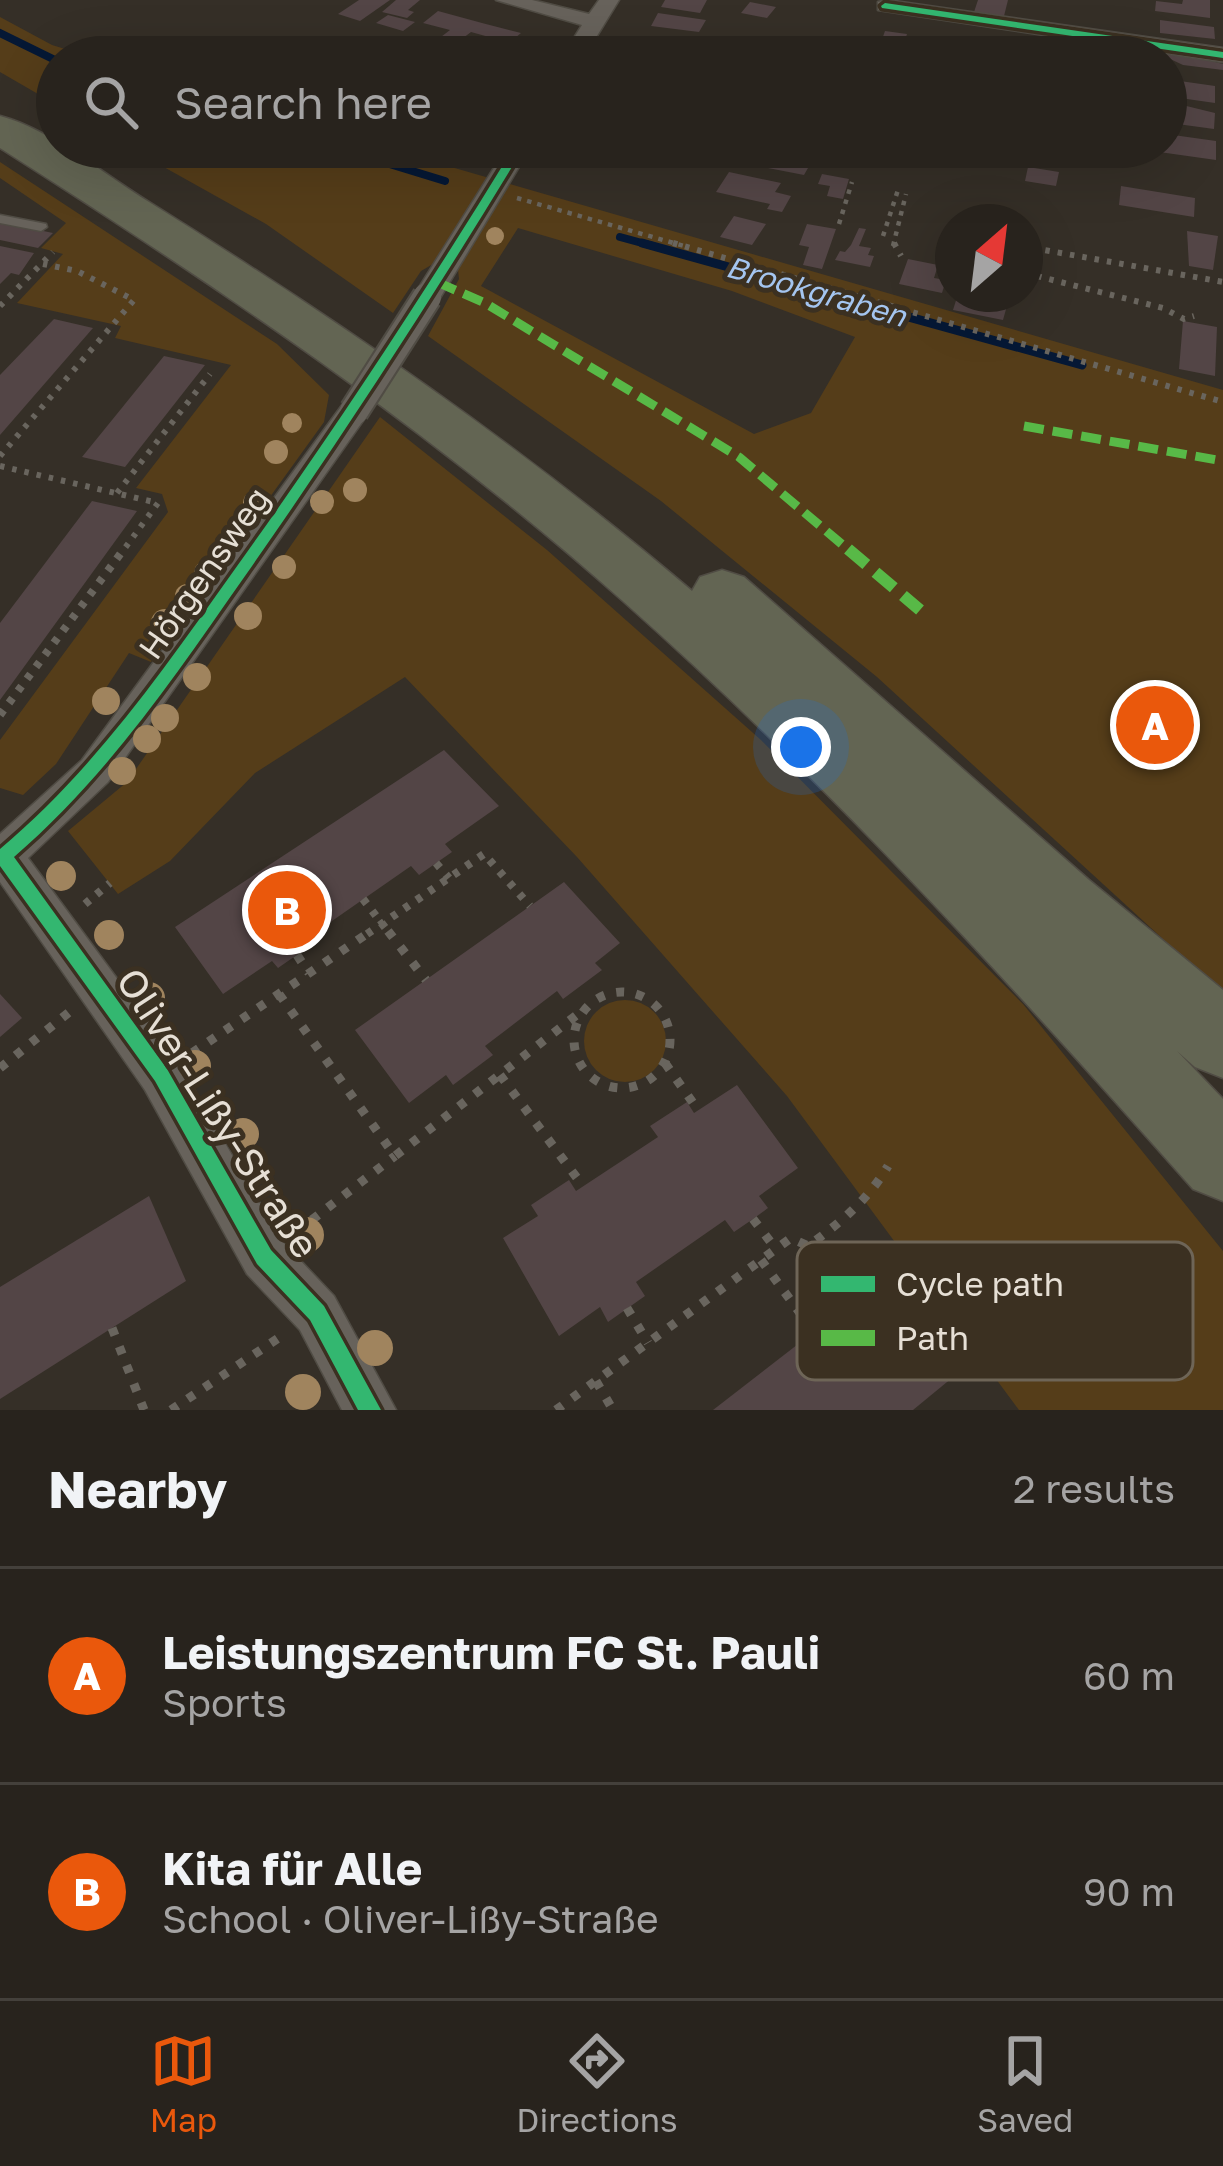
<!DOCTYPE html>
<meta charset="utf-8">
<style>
body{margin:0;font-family:"Golos Text",sans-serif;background:#302b26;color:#f1f3f6}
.compass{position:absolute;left:935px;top:204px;width:108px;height:108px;border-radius:50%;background:#28231d;box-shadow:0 12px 48px #0002;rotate:28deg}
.you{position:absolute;left:801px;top:747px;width:42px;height:42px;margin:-30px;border:9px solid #fff;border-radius:50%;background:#1a73e8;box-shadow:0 0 0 18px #1a73e833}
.badge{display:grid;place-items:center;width:78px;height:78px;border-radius:50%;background:#ea580c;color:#fff;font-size:39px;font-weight:700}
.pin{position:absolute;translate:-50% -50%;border:6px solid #fff;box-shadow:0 3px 12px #0006}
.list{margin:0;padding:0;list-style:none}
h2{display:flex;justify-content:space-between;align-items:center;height:156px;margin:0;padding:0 48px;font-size:51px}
h2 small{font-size:39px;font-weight:400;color:#a5a4a4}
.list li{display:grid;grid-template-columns:78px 1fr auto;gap:36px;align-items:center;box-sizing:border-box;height:216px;padding:0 48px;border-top:3px solid #44403b}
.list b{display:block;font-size:45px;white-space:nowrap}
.list p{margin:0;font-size:39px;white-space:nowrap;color:#a5a4a4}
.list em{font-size:39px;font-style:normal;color:#a5a4a4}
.icon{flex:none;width:66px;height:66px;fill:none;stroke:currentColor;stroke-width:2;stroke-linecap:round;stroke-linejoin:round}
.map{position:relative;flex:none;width:1223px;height:1410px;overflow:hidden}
.search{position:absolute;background:#28231d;box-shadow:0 12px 48px #0002;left:36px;right:36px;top:36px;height:132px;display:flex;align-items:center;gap:30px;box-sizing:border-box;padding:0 42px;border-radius:66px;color:#a5a4a4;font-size:45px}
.sheet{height:588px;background:#28231d}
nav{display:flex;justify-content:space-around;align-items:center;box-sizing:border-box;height:168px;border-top:3px solid #44403b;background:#28231d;font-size:33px;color:#a5a4a4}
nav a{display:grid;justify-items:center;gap:6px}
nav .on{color:#ea580c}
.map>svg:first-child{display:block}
.green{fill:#553d19;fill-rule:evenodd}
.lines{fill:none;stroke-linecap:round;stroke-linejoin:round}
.stream-far1{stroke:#051835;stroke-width:8}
.stream{stroke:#051835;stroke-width:9}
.building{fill:#534546}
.lane-casing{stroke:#504c44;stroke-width:3}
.street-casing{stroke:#504c44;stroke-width:3}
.highway-casing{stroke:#504c44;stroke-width:3}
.path-far3{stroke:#69655e;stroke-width:4.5;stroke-dasharray:4.5 6;stroke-linecap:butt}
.path-far2{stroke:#69655e;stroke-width:6;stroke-dasharray:4.5 8;stroke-linecap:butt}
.path-far1{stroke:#69655e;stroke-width:8;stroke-dasharray:6 9;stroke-linecap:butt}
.path{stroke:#69655e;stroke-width:9;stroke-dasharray:8 12;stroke-linecap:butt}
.lane{fill:#67625b;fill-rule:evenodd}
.street{fill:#67625b;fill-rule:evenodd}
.highway{fill:#636553;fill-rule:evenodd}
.street-bridge-casing{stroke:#504c44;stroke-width:32;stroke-linecap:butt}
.street-bridge{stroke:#67625b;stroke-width:28}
.quiet-far1{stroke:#58b947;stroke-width:9;stroke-dasharray:20 9;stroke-linecap:butt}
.quiet{stroke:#58b947;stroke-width:12;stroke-dasharray:24 12;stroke-linecap:butt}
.cycleway-casing{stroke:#3b3021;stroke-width:7}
.cycleway{fill:#33b770;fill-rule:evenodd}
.tree{fill:#a0845e}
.labels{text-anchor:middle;stroke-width:10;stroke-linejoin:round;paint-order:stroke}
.far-water-label{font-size:30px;font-style:italic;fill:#a4c5f0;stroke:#3b3021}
.street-label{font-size:33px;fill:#e6dfd5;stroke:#3b3021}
.near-street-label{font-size:39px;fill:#e6dfd5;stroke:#3b3021}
.key{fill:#3b3021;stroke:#6e6557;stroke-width:3}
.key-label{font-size:33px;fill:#e6dfd5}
</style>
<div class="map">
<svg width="1223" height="1410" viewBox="0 0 1223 1410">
<rect width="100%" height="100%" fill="#352f27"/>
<g class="green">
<path d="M0 17 52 45 91 57H57V105L0 72Z"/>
<path d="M128 147H382L1223 390V994L877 677 661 501 428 336 459 279 457 260 445 257 421 271 393 313 266 224ZM518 228 732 291 855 337 811 413 754 434 481 286Z"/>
<path d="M0 162 277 344 329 395 324 422 151 662 129 653 56 764 23 795 0 788V740L168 512 162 494 136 488 231 365 115 338 121 326 17 303 63 254 41 248 66 223 0 178Z"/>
<path d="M380 417 547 550 761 740 1023 1004 1223 1251V1410H1019L787 1096 577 857 405 677 255 773 170 861 118 894 114 889 68 831 127 782Z"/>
<circle cx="625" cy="1041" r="41"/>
</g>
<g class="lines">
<g class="stream-far1">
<path d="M0 33 57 61"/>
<path d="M334 147 445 181"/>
<path d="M620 237 653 246"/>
</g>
<path class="stream" d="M642 243 1082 365"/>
</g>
<g class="building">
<path d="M359 0H390L360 21 338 14Z"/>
<path d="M396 0H420L408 10 414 12 407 18 382 12Z"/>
<path d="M665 0H707L700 13 661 7Z"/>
<path d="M978 0H1008L1004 16 974 12Z"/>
<path d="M1183 0H1210V18L1155 11 1156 1 1182 4Z"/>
<path d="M750 2 776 7 767 18 741 13Z"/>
<path d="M438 11 482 23 521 33 495 55 474 49 489 37 471 32 454 45 437 40 450 30 423 23Z"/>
<path d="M658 13 706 20 699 32 651 26Z"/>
<path d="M388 15 415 22 403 31 376 23Z"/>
<path d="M1160 20 1214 27 1215 39 1160 33Z"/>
<path d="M885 31 907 34 900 57H862L867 43 880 45Z"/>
<path d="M645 37 675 41 666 57 636 53Z"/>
<path d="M1040 37 1090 45 1088 57 1036 51Z"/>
<path d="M794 38 823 44 813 57 784 50Z"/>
<path d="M957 41 986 45 983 57 953 54Z"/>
<path d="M1132 47 1199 58 1223 64V70L1183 65 1166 57 1132 55Z"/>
<path d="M1166 79 1215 86V103L1166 96Z"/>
<path d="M1166 101 1215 113 1214 129 1170 123Z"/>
<path d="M1166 134 1216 141V160L1145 150 1166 147Z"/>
<path d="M762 147H780L816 154 804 175 768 168 773 158 758 155Z"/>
<path d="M932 147 968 151 964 167 928 161Z"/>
<path d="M1023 147 1031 149 1069 148 1066 162 1055 164 1021 154Z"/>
<path d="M1028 167 1059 172 1056 186 1025 181Z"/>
<path d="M729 172 781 183 775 192 791 196 782 212 767 209 770 204 716 192Z"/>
<path d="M822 174 849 179 843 199 827 196 830 186 818 184Z"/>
<path d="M1121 186 1195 198 1194 217 1119 205Z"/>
<path d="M734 216 766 224 752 245 720 237Z"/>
<path d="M0 222 53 233 38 248 0 240Z"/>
<path d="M807 224 836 229 822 269 803 265 809 247 799 245Z"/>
<path d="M859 228 866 229 859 246 871 248 868 255 874 256 870 267 835 260 840 251 845 252 851 245Z"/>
<path d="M1187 231 1218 236 1213 270 1189 266Z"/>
<path d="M0 246 34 253 19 275 11 273 0 284Z"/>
<path d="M908 259 938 265 934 278 946 280 942 293 899 284Z"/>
<path d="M958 294 1008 302 1003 320 953 310Z"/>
<path d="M54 319 93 328 0 435V375Z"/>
<path d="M1183 321 1217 327 1215 376 1179 369Z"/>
<path d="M164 356 205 365 125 467 82 457Z"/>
<path d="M92 501 137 511 0 700V623Z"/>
<path d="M444 750 499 806 445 844 452 852 419 875 411 866 309 937 314 943 278 968 272 961 223 994 175 927Z"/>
<path d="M564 882 620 943 595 963 602 970 563 999 557 991 485 1046 493 1055 453 1085 446 1075 409 1103 355 1030Z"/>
<path d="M0 994 22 1018 0 1037Z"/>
<path d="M737 1085 798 1168 759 1196 768 1208 753 1219 734 1232 725 1220 636 1282 645 1296 608 1322 600 1307 559 1336 503 1238 538 1216 531 1205 569 1180 576 1191 658 1137 650 1126 687 1102 694 1113Z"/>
<path d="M149 1196 186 1281 0 1399V1287Z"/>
<path d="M886 1276 958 1373 913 1410H713Z"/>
</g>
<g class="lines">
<defs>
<path id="lane" d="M0 215 46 224 47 227 41 231 0 223Z"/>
<g id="street">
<path d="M496 0H532L589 14 599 0H619L584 57H562L582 25Z"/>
<path d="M887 0 1223 48V62L878 10V2Z"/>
<path d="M507 147H531L437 303H417L413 297Z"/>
<path d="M354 401 369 411 365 418 108 782 28 858 177 1060 281 1240 334 1296 396 1410H342L300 1330 247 1274 145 1090 0 882V834L82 760 343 404Z"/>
</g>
<path id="highway" d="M0 116C48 128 105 175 149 202 338 320 523 447 692 591L700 577 722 570 744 577 1089 880 1223 990V1078L1195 1067 1177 1051 1223 1099V1201L1193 1189C1012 985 828 783 624 602 431 430 217 286 0 148Z"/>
</defs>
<use href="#lane" class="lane-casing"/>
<use href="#street" class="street-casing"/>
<use href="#highway" class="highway-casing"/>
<g class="path-far3">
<path d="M517 198 684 246"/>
<path d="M839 224 852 182"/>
<path d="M883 236 898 190"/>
<path d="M893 246 906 194"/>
</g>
<g class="path-far2">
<path d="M673 243 1223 402"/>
<path d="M894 243 901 256"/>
<path d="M1033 248 1223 282"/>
<path d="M1025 273 1163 308 1184 319 1194 316"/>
<path d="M0 306 53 252"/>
<path d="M0 456 134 300 77 271 43 264"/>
<path d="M0 466 158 503 122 552"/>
<path d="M117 493 210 374"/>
</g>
<g class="path-far1">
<path d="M0 715 124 549"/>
<path d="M436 863 449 878"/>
<path d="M363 899 390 934"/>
<path d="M85 904 110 883"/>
<path d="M367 934 484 854 530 906"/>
</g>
<g class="path">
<path d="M388 931 426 980"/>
<path d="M297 955 309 973"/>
<circle cx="622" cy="1040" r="48"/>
<path d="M279 994 395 1156 578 1014"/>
<path d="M192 1053 371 931"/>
<path d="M665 1063 698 1110"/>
<path d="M0 1068 73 1009"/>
<path d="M500 1075 583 1186"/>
<path d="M753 1219 776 1249"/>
<path d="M296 1232 395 1156"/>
<path d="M761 1260 814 1332"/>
<path d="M627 1308 648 1343"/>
<path d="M112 1328 144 1410"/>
<path d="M596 1381 613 1410"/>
<path d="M171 1410 286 1333"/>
<path d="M556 1410 791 1238 808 1246C840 1223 868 1200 888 1166"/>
</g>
<use href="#lane" class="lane"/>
<use href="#street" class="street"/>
<use href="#highway" class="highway"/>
<defs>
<path id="street-bridge" d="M354 411 427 297"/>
</defs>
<use href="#street-bridge" class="street-bridge-casing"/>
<use href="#street-bridge" class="street-bridge"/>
<g class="quiet-far1">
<path d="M437 282 485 303 739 457 851 552"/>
<path d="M1024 426 1223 461"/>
</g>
<path class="quiet" d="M848 549 920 610"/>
<defs>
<g id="cycleway">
<path d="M885 3 1223 52V58L882 8 881 6Z"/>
<path d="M514 147H524C436 293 343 436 245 576 175 676 108 776 14 857L167 1069 271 1250 324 1306 381 1410H358L310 1320 257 1264 155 1081 0 866V849C95 769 164 669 235 569 334 431 426 291 514 147Z"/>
</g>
</defs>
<use href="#cycleway" class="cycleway-casing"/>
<use href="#cycleway" class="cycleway"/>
</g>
<g class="tree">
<circle cx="495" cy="236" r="9"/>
<circle cx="292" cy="423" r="10"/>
<circle cx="276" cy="452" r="12"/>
<circle cx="355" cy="490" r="12"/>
<circle cx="322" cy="502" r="12"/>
<circle cx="255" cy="503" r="12"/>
<circle cx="284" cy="567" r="12"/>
<circle cx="206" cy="573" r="12"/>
<circle cx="187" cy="596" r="12"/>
<circle cx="248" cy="616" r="14"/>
<circle cx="165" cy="623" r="14"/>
<circle cx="197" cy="677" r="14"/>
<circle cx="106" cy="701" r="14"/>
<circle cx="165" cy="718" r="14"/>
<circle cx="147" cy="739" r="14"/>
<circle cx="122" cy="771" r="14"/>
<circle cx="61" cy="876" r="15"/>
<circle cx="109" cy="935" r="15"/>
<circle cx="149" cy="998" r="16"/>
<circle cx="195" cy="1066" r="16"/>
<circle cx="243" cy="1134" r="16"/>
<circle cx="306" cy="1235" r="18"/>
<circle cx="375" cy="1348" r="18"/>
<circle cx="303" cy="1392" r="18"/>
</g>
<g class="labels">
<g class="far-water-label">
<text transform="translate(816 292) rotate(16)" y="10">Brookgraben</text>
</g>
<g class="street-label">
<text transform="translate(204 573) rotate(-55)" y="12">Hörgensweg</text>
</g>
<g class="near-street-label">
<text transform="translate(218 1113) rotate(57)" y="14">Oliver-Lißy-Straße</text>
</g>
</g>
<rect x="797" y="1242" width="396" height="138" rx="18" class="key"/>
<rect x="821" y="1276" width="54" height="16" fill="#33b770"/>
<rect x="821" y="1330" width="54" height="16" fill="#58b947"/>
<g class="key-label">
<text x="896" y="1296">Cycle path</text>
<text x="896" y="1350">Path</text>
</g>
</svg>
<svg class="compass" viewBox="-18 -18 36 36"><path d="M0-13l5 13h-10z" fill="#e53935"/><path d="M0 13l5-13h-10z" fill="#a5a4a4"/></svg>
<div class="you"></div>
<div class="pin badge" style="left:1155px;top:725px">A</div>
<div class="pin badge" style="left:287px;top:910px">B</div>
<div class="search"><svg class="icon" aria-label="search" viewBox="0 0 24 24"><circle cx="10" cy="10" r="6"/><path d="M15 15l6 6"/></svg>Search here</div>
</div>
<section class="sheet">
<h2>Nearby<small>2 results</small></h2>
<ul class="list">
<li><span class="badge">A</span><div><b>Leistungszentrum FC St. Pauli</b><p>Sports</p></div><em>60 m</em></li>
<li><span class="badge">B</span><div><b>Kita für Alle</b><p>School · Oliver-Lißy-Straße</p></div><em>90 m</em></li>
</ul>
</section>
<nav>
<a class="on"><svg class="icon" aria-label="map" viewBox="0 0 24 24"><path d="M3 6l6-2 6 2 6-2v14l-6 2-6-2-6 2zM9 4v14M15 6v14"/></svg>Map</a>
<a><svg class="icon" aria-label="directions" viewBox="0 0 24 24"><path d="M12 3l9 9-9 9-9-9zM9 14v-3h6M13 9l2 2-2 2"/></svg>Directions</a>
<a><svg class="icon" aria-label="saved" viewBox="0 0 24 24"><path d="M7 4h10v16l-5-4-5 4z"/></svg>Saved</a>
</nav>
